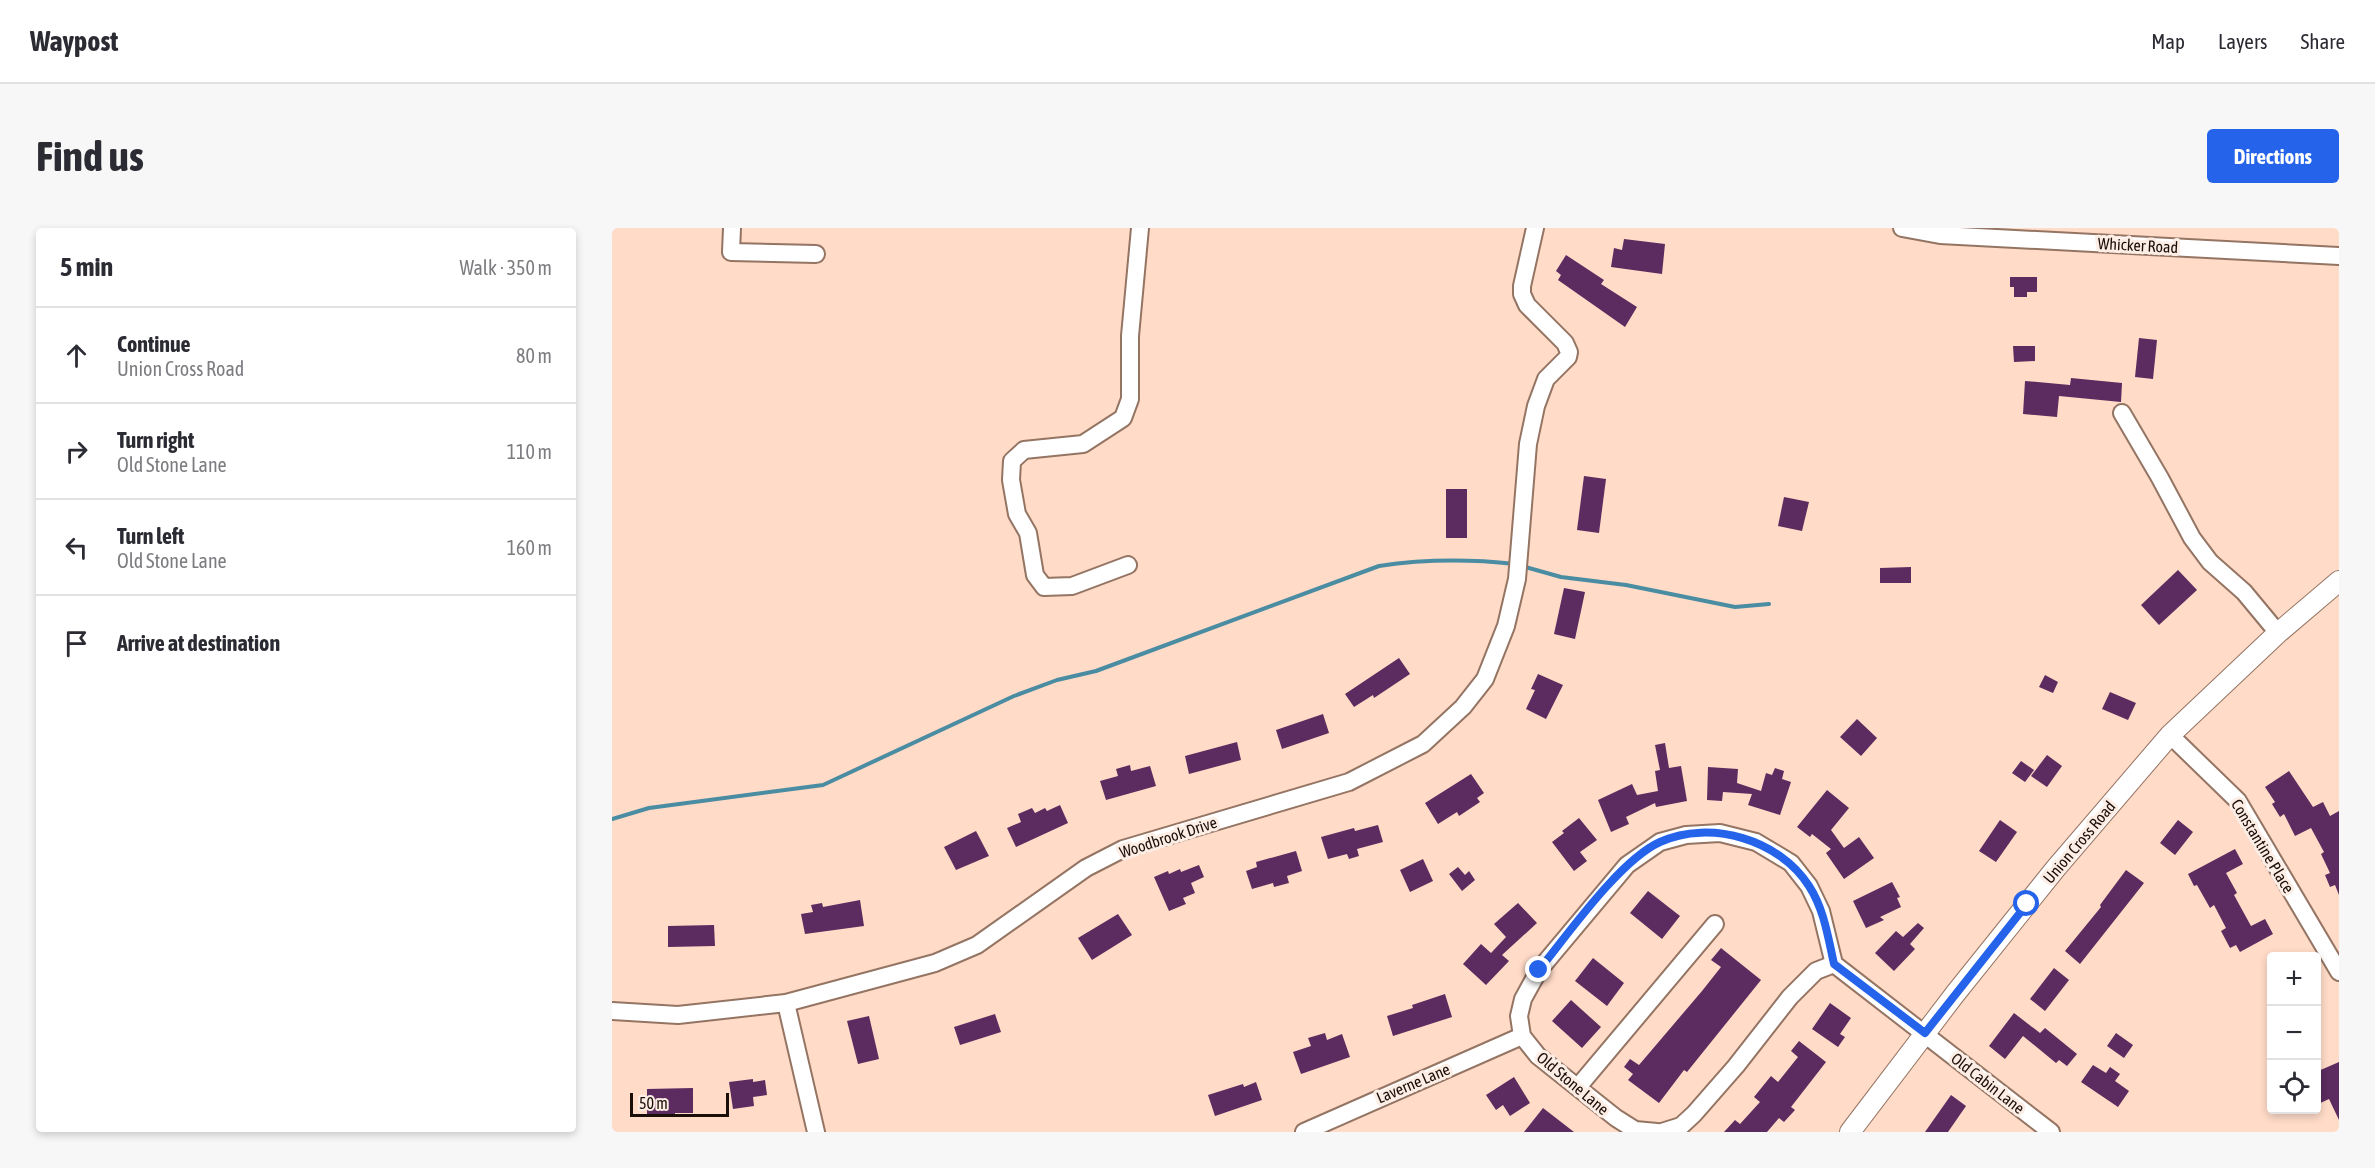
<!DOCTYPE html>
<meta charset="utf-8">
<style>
body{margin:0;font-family:"Asap Condensed",sans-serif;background:#f7f7f7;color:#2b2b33}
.controls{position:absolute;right:18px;bottom:18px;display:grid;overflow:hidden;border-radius:6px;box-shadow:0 3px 9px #0003}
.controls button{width:54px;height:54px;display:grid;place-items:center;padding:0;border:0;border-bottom:2px solid #e1e1e2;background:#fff;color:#2b2b33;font:30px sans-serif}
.scale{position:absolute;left:18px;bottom:15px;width:99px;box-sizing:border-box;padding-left:6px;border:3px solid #1a0e08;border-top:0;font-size:16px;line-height:21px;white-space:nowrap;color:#1a0e08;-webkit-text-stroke:4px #fcede5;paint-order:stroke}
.stop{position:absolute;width:18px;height:18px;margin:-14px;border:4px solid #2563eb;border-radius:50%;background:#fff}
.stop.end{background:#2563eb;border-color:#fff;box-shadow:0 2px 6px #0008}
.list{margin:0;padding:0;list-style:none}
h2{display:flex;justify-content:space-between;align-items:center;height:78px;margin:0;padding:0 24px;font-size:26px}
h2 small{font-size:20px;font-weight:400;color:#7c7c81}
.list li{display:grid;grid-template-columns:39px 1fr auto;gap:18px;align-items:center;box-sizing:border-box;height:96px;padding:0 24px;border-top:2px solid #e1e1e2}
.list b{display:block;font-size:22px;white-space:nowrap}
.list p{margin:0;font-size:20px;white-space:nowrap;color:#7c7c81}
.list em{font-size:20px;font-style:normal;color:#7c7c81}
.icon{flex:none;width:33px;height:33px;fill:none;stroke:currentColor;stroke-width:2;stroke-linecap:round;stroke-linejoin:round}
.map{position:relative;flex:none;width:1727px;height:904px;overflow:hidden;border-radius:6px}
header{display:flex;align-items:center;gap:36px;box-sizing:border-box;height:84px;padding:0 30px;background:#fff;border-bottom:2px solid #e1e1e2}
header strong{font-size:28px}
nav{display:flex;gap:33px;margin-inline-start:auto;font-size:21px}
.intro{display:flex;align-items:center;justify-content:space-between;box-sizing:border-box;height:144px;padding:0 36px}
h1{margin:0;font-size:42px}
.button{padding:15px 27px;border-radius:6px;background:#2563eb;color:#fff;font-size:21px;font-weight:700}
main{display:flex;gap:36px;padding:0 36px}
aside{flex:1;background:#fff;border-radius:6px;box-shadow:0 3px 9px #0003}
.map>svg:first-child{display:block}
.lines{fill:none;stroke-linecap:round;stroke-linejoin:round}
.stream{stroke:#4a8ca1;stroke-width:4}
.building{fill:#5c2b5f}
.minor-casing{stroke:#947463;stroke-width:20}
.major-casing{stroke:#947463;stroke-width:22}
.minor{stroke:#fff;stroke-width:16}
.major{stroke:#fff;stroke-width:20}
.route{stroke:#2563eb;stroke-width:8}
.labels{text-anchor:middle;stroke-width:6;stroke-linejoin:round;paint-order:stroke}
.street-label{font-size:16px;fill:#1a0e08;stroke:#fcede5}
</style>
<header>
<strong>Waypost</strong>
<nav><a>Map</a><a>Layers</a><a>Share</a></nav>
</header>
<div class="intro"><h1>Find us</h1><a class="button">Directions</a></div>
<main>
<aside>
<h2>5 min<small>Walk · 350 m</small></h2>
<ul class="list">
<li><svg class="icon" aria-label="ahead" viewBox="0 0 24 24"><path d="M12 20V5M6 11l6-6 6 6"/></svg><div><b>Continue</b><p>Union Cross Road</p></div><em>80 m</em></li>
<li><svg class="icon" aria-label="right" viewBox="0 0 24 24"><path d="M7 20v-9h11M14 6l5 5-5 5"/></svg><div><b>Turn right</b><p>Old Stone Lane</p></div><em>110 m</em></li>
<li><svg class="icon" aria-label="left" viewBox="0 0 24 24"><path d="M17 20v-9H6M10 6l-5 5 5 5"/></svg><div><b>Turn left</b><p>Old Stone Lane</p></div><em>160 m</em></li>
<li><svg class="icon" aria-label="arrive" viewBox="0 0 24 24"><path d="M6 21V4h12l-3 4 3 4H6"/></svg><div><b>Arrive at destination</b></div></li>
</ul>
</aside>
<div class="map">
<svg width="1727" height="904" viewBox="0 0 1727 904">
<rect width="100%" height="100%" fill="#ffdbc8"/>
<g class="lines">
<g class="stream">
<path d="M910 338 949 349 1014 357 1123 379 1157 376"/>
<path d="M0 591 37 580 211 557 402 468 445 452 484 443 767 338C813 331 857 331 903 336"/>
</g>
</g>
<g class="building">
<path d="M1012 11 1053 16 1050 46 999 39 1002 20 1010 22Z"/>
<path d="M954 27 992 52 989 56 1025 79 1013 99 946 52 949 47 944 43Z"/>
<path d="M1398 49H1425V64H1415V69H1402V59H1398Z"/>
<path d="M1527 110 1545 112 1541 151 1523 149Z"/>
<path d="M1401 118H1423V133L1402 134Z"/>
<path d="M1459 150 1510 155 1509 174 1447 168 1445 189 1411 186 1413 153 1458 157Z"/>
<path d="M972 248 994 251 987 305 965 302Z"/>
<rect x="834" y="261" width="21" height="49"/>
<path d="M1172 269 1197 274 1190 303 1166 298Z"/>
<path d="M1299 339V355H1268V340Z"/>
<path d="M1566 342 1585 362 1547 397 1529 377Z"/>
<path d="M952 360 973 364 963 411 942 406Z"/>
<path d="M787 430 798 446 762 470 761 467 742 479 733 466Z"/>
<path d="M926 446 951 457 934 491 914 481 923 462 919 461Z"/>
<path d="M1433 447 1446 454 1441 465 1427 459Z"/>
<path d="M1498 464 1524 475 1516 492 1490 481Z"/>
<path d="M711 486 717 505 670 521 664 502Z"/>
<path d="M1245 491 1265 510 1249 528 1228 509Z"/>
<path d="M625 514 629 532 577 546 573 528Z"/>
<path d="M1053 515 1057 540 1069 538 1075 573 1044 579 1043 575 1014 589 1017 596 999 604 986 572 1020 556 1025 567 1046 563 1043 543 1048 542 1043 517Z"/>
<path d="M1435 527 1450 538 1435 559 1419 548Z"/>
<path d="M1409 533 1422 542 1413 554 1400 545Z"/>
<path d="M518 537 519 543 538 538 544 558 494 572 488 553 506 548 504 541Z"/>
<path d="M1096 539 1126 541 1125 555 1149 563 1154 545 1160 547 1163 540 1172 543 1170 551 1179 554 1168 587 1136 577 1140 566 1111 564 1110 573 1095 572Z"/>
<path d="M1677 543 1701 579 1711 574 1718 588 1727 583V667L1723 657 1718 659 1713 647 1718 645 1709 626 1712 624 1699 600 1683 608 1672 586 1668 589 1660 576 1663 574 1653 559Z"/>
<path d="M859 546 872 565 865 570 868 574 847 588 845 584 826 596 813 575Z"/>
<path d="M1215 562 1237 580 1219 602 1232 620 1247 609 1262 630 1232 651 1214 625 1219 621 1200 606 1198 609 1185 599Z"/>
<path d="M448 577 456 595 404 619 395 600 409 594 406 586 420 580 423 585 433 580 435 583Z"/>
<path d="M967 590 985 612 968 624 975 633 962 643 940 614 952 605 950 603Z"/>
<path d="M1388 592 1405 604 1384 634 1367 623Z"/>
<path d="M1566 592 1581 604 1563 627 1548 615Z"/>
<path d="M766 597 771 614 745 621 747 628 737 631 735 626 716 631 709 609 742 600 743 603Z"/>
<path d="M364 603 377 628 344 642 332 619Z"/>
<path d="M1623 621 1631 636 1614 645 1625 665 1622 667 1639 698 1653 691 1661 706 1628 724 1624 717 1618 720 1609 703 1614 700 1602 677 1598 680 1585 657 1582 658 1576 646Z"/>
<path d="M684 623 690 643 675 648 677 655 662 659 661 655 640 661 634 643 645 639 644 634Z"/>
<path d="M811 631 821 653 798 664 788 642Z"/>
<path d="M587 637 592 649 579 655 583 665 571 670 574 676 557 683 542 649 556 643 557 646 568 641 569 644Z"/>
<path d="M846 639 853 647 857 643 863 652 850 663 837 646Z"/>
<path d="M1514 642 1532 655 1468 736 1453 723 1489 679 1488 677Z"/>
<path d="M1280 654 1288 669 1285 670 1289 679 1268 689 1272 692 1254 700 1241 673Z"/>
<path d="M1036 663 1068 688 1050 711 1018 685Z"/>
<path d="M248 672 252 698 193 706 189 686 201 684 199 677 210 675 211 679Z"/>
<path d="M906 675 925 695 890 727 897 733 874 757 851 736 869 716 879 725 894 709 882 696Z"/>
<path d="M506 686 520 707 480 732 466 710Z"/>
<path d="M1306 695 1312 700 1298 716 1303 721 1282 743 1263 725 1284 703 1291 709Z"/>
<path d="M102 697 103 718 56 719V698Z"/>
<path d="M1109 720 1149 752 1075 844 1072 842 1047 875 1016 852 1021 846 1012 839 1018 831 1027 837 1090 763 1109 739 1099 732Z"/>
<path d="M981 730 1012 755 995 778 963 753Z"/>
<path d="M1442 740 1457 752 1433 783 1418 771Z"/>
<path d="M833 766 840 789 781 808 775 788 801 780 800 777Z"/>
<path d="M959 772 989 799 970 820 940 793Z"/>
<path d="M1218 775 1239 790 1228 806 1233 809 1226 819 1200 801Z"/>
<path d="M1402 785 1428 805 1433 800 1465 826 1455 838 1447 832 1444 835 1411 808 1393 831 1377 818Z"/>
<path d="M383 786 389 804 348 817 342 799Z"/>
<path d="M257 788 267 831 246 836 235 793Z"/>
<path d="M713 805 715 812 730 806 738 829 689 846 681 824 699 818 696 810Z"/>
<path d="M1504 805 1521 817 1512 830 1495 818Z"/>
<path d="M1187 813 1214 834 1179 879 1183 882 1172 894 1167 890 1155 904H1112L1123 892 1128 896 1148 874 1142 869 1159 848 1166 854 1186 829 1179 823Z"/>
<path d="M1727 834V892L1717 871 1704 877V844Z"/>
<path d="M1481 837 1494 845 1498 839 1508 846 1503 853 1517 863 1506 879 1469 854Z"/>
<path d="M902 849 918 875 898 888 891 877 884 882 874 867Z"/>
<path d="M141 851V854L153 852 155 867 141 869 142 878 121 881 117 854Z"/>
<path d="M644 854 650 872 603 888 596 867 631 856 632 859Z"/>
<path d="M81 860V885H63V889H35V861Z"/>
<path d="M1339 867 1354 878 1336 904H1313Z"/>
<path d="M931 880 962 904H912Z"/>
</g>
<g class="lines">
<defs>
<g id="minor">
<path d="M120 0 119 24 204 26"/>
<path d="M1290 0 1328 7 1727 28"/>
<path d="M1510 185 1548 250 1580 310 1598 334 1632 364 1666 405"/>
<path d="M516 337 460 358 432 359 423 347 416 305 405 286 399 252 400 233 412 222 471 216 511 190 518 171V108L528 0"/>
<path d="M1558 507 1626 573 1727 744"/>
<path d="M174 775 204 904"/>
<path d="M0 783 66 787 174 775 323 735 365 717 474 640 511 621 737 554 811 516 851 479 873 451 894 398 905 351 916 216 924 178 934 151 956 129 957 124 953 115 915 77 910 66V58L923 0"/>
<path d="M966 859 1103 696"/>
<path d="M692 904 910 808"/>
<path d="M1045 904 1023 902 1004 890 926 828 910 808 907 788 911 771 927 742 1015 637 1048 614 1074 607 1108 605 1144 614 1179 635 1197 658 1209 683 1222 736 1439 904"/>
<path d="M1050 904 1069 898 1082 886 1124 838 1178 769 1204 743 1222 736"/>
</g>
<path id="major" d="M1238 904 1343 766 1444 640 1558 507 1666 405 1727 353"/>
</defs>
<use href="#minor" class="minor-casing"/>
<use href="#major" class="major-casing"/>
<use href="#minor" class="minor"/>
<use href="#major" class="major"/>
</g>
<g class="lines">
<path class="route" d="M927 742C956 706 1008 632 1048 614 1099 591 1168 612 1197 658 1212 681 1216 709 1222 736L1313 805 1415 676"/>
</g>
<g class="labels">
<g class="street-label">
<text transform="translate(1526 17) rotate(3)" y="6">Whicker Road</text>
<text transform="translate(556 609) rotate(-18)" y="6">Woodbrook Drive</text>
<text transform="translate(1467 614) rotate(-50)" y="6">Union Cross Road</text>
<text transform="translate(1651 618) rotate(59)" y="6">Constantine Place</text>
<text transform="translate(801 855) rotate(-23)" y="6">Laverne Lane</text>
<text transform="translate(961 855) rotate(40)" y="6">Old Stone Lane</text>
<text transform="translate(1376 855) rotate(38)" y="6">Old Cabin Lane</text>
</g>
</g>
</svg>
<div class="controls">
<button>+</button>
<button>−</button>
<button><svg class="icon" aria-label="locate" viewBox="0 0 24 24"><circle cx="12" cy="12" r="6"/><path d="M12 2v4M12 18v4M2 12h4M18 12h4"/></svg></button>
</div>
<div class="scale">50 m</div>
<div class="stop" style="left:1415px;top:676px"></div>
<div class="stop end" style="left:927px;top:742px"></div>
</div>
</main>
